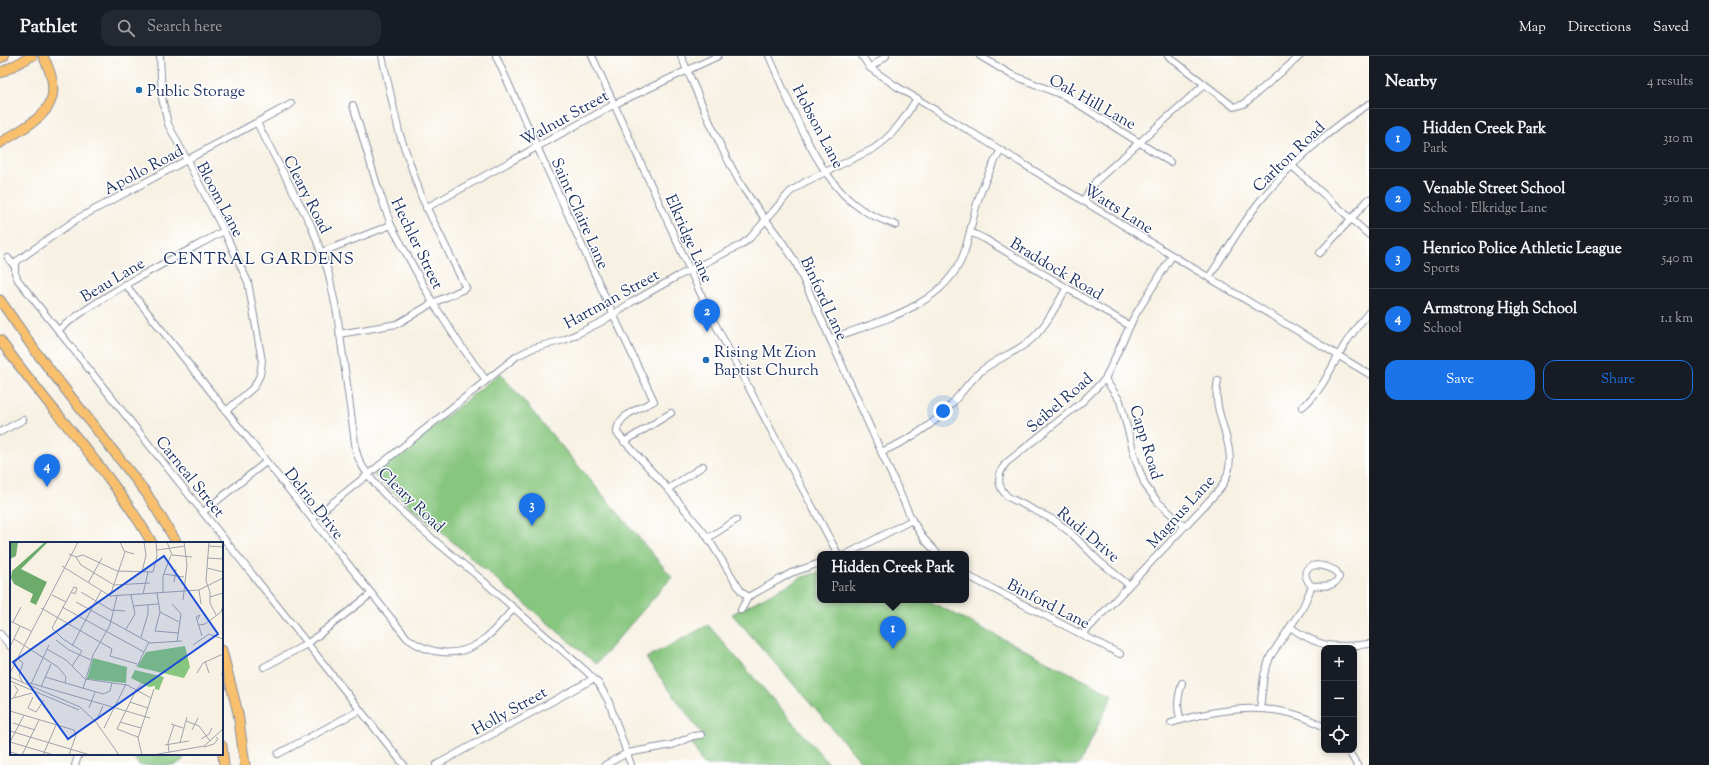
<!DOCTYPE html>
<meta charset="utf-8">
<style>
body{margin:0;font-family:"Sorts Mill Goudy",serif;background:#242831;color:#f1f3f6}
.controls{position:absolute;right:12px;bottom:12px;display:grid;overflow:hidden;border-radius:8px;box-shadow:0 2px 6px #0003}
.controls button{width:36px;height:36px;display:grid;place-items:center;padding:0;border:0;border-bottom:1px solid #363941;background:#171b24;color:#f1f3f6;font:20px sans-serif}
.you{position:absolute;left:943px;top:355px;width:14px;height:14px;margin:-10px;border:3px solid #fff;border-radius:50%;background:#1a73e8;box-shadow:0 0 0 6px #1a73e833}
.badge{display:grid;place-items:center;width:26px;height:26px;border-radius:50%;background:#1a73e8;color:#fff;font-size:13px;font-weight:700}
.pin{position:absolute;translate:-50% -33px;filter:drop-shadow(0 1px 2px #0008)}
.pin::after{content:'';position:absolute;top:21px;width:14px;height:12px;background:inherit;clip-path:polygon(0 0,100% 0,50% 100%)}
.popup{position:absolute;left:817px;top:495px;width:152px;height:52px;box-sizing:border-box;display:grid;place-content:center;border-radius:8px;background:#171b24;filter:drop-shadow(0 1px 3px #0005);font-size:13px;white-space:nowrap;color:#9ea1a6}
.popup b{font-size:15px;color:#f1f3f6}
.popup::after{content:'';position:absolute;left:50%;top:100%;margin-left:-8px;border:8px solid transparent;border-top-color:#171b24}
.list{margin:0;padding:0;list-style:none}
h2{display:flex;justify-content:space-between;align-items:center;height:52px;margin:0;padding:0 16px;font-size:17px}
h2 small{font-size:13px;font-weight:400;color:#9ea1a6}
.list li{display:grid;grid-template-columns:26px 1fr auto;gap:12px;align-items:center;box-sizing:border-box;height:60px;padding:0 16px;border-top:1px solid #363941}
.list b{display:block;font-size:15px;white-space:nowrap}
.list p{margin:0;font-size:13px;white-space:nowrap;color:#9ea1a6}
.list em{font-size:13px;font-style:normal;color:#9ea1a6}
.actions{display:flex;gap:8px;padding:12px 16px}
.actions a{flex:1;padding:9px 0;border:1px solid #1a73e8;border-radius:12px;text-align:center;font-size:14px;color:#1a73e8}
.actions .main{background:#1a73e8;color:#fff}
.icon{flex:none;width:22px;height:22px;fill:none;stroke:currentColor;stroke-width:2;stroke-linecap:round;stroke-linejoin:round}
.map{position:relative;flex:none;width:1369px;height:709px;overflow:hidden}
header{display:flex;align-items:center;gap:24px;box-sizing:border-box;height:56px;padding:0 20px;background:#171b24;border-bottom:1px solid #363941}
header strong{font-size:19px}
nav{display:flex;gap:22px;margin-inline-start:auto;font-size:14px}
.search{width:280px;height:36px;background:#242831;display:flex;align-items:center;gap:10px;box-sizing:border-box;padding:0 14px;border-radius:12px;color:#9ea1a6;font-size:15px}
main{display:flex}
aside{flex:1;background:#171b24}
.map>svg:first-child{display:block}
.green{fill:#87c67e;stroke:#517a6e}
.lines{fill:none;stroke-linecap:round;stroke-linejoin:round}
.minor-casing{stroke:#8990a0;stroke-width:8}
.highway-casing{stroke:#8990a0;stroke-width:11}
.minor{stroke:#fff;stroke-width:6}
.highway{stroke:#f8bf6c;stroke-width:9}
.poi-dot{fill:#1f6fb2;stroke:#fff;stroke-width:1.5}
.labels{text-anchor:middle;stroke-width:3;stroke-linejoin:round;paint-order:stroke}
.poi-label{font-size:16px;fill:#1b2f5e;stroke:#fff;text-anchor:start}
.street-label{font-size:16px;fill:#1b2f5e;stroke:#fff}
.neighbourhood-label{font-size:17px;letter-spacing:1px;fill:#1b2f5e;stroke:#fff}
.inset-road{fill:none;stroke:#9fa3ae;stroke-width:1}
.view{fill:#1d4ed8;fill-opacity:0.15;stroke:#1d4ed8;stroke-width:2}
.inset-edge{fill:none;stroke:#1b2f5e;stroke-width:2}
</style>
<header>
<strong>Pathlet</strong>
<div class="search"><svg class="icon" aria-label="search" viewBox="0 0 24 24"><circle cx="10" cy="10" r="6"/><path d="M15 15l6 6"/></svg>Search here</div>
<nav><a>Map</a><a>Directions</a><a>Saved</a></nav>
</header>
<main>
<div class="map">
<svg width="1369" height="709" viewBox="0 0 1369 709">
<rect width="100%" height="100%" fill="#fff"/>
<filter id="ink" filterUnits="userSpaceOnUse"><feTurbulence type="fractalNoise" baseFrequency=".025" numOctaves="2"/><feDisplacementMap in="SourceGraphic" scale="8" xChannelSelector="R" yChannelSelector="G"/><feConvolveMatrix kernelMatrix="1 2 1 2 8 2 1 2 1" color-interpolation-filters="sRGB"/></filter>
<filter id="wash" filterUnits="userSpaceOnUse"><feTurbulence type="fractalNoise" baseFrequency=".012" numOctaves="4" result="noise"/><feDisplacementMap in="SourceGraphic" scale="16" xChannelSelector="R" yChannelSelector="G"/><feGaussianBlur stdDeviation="0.9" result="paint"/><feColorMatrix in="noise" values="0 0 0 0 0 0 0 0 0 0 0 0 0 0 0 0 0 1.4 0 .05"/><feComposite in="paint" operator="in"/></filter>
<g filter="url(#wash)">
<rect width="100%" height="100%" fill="#f7f1e3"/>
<g class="green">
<path d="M500 317 672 521 596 608 374 419Z"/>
<path d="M820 516V544H927L1113 639 1079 709H864L732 558 803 521Z"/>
<path d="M708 569 830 709H703L692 687 704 681 646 602Z"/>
<path d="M131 698H180L184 703 176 709H139Z"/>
</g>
</g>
<g filter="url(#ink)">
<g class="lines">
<defs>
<g id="minor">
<path d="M160 0 162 42 168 68 224 175 248 226 262 305 260 319 254 331 226 355"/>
<path d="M496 0 613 258 654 345C641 352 616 359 617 377L668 433 706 479 741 535 748 541"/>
<path d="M592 0 710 258 780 391 838 498"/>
<path d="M681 0C700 43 718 89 742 130 759 157 780 180 796 207L912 464 924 483 938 498"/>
<path d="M769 0C789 45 815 116 853 147 866 158 881 164 896 169"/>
<path d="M862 0 870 12 896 30 1183 206 1369 318"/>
<path d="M980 0 1010 18 1067 41 1170 106"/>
<path d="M1168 0 1234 51 1244 48 1300 0"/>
<path d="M870 12 886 0"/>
<path d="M353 49 377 129 391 169 433 247 459 287 486 324"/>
<path d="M257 67 311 169 328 215 337 257 356 394C362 431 451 497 481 523 516 554 550 584 586 615L599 628 609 646 631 709"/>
<path d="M1292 110 1369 179"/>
<path d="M1083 145 1096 125 1204 29"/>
<path d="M426 152 615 48 718 0"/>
<path d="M970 176 985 183 1130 270"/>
<path d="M322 196 391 169"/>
<path d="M1320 197 1369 143"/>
<path d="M8 202 15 211V217L18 224 404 709"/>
<path d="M15 211 17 205 77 163 291 48"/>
<path d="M1209 221C1226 196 1241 169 1260 145 1288 110 1331 72 1369 48"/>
<path d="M125 228 407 582C428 598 456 602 479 587 493 578 503 564 514 552"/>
<path d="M58 274C109 234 167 206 224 175"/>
<path d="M339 278 397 268 433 247 466 232 422 142 399 76 382 0"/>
<path d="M830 283C878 265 945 251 964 197 970 179 973 159 979 141 985 124 992 109 1001 94"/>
<path d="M1105 323 1120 345 1136 405 1145 429 1157 445 1184 470"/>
<path d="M1302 351C1322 336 1331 311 1344 290 1351 278 1360 267 1369 256"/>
<path d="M0 376 23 364"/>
<path d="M624 386 671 357"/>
<path d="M881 396C907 385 930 372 949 351 960 339 968 327 980 316 994 304 1012 298 1027 287 1044 275 1055 251 1066 233"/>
<path d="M668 433 703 410"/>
<path d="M203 456 266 406"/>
<path d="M312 463 517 300 533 292 564 284 577 278 603 265 632 246 678 220 741 189 750 182 790 136 805 126 873 93C893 80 904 63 917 42"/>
<path d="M708 482 736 464"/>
<path d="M847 498 912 464"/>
<path d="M966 519 1120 598"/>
<path d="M1129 529 1099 505 1071 477 1054 464 1008 441C996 430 997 419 1006 407L1082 346 1105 323 1134 261 1172 200"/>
<path d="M741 554 748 541 791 517 820 507"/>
<path d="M1290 571C1320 592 1333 592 1369 588"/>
<path d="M0 578 11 591"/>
<path d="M1083 578 1220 433C1247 395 1209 363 1218 324"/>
<path d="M264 611 307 588 371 538"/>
<path d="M1260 653 1264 619 1270 601 1302 553 1312 530C1306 525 1301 513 1312 510 1319 508 1330 512 1336 515L1339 521C1334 533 1322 529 1312 530"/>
<path d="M1181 664C1176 651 1178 641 1182 627"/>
<path d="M1171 667C1219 652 1278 643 1324 671"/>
<path d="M1348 694 1357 709"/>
<path d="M278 698 360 654"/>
<path d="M75 709 79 698"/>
<path d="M436 709 593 623"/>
<path d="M605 709 627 697 672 689 693 680 701 679"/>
</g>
<g id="highway">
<path d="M0 2 4 0"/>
<path d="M0 17 32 0"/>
<path d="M0 87C38 63 70 51 43 0"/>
<path d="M0 244 36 296 147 438 177 487"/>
<path d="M0 284C49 353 110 414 152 487"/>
<path d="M222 594 238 657 245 709"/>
<path d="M222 690 224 709"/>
</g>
</defs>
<use href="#minor" class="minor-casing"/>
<use href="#highway" class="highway-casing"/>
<use href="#minor" class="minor"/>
<use href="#highway" class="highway"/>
</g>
</g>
<g class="poi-dot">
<circle cx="139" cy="34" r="4"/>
<circle cx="706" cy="304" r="4"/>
</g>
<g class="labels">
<g class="poi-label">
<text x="147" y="40">Public Storage</text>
<text x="714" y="301">Rising Mt Zion<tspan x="714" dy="18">Baptist Church</tspan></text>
</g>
<g class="street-label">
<text transform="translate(1093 45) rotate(29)" y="6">Oak Hill Lane</text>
<text transform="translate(564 61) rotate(-29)" y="6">Walnut Street</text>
<text transform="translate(819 70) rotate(62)" y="6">Hobson Lane</text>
<text transform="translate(1288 100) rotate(-44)" y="6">Carlton Road</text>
<text transform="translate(143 113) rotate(-28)" y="6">Apollo Road</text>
<text transform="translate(308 138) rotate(63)" y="6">Cleary Road</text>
<text transform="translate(221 143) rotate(62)" y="6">Bloom Lane</text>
<text transform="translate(1119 152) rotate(32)" y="6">Watts Lane</text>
<text transform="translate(581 157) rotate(66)" y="6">Saint Claire Lane</text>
<text transform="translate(690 182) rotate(66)" y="6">Elkridge Lane</text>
<text transform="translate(418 187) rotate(64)" y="6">Hechler Street</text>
<text transform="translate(1057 212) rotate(31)" y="6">Braddock Road</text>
<text transform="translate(112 223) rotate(-31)" y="6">Beau Lane</text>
<text transform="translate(611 242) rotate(-29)" y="6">Hartman Street</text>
<text transform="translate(825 242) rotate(65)" y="6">Binford Lane</text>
<text transform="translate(1059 346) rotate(-41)" y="6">Seibel Road</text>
<text transform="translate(1147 386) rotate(73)" y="6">Capp Road</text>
<text transform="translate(191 420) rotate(51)" y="6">Carneal Street</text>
<text transform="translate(412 443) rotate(44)" y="6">Cleary Road</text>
<text transform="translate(315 447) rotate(52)" y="6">Delrio Drive</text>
<text transform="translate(1180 455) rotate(-48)" y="6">Magnus Lane</text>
<text transform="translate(1089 478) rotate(40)" y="6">Rudi Drive</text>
<text transform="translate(1049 547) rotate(27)" y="6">Binford Lane</text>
<text transform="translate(509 654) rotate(-29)" y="6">Holly Street</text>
</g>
<g class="neighbourhood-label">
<text x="259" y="208">CENTRAL GARDENS</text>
</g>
</g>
<g transform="translate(10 486)">
<rect width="213" height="213" fill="#f7f1e3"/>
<path d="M175 104 180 125 174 136 127 125 136 110ZM83 116 117 125 116 141 77 137ZM125 128 154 135 149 148 145 147V144L139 145 121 136Z" fill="#87c67e"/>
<path d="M1 0H8L6 14 0 17ZM35 0H38L11 27 37 40 26 63 20 60 23 52 4 42 1 36 2 29Z" fill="#6dab6d"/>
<path class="inset-road" d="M110 0 114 9 124 12M123 0H140M157 0 162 13 182 15M199 0 196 39 200 50V61L206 73M198 4 213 5M147 8 175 4M59 12 66 15 71 23 104 43 140 41M66 15 73 13 107 29 143 30 147 14 146 0M197 16 213 17M52 24 100 54 189 48 213 36M197 26 213 30M132 30 136 13 134 0M154 32 174 35M164 40 166 27M78 41 92 16M189 48 191 62M61 50 65 52 67 46 64 45 42 86 53 97 72 109 62 124M71 50 101 68 115 69M147 51 150 70 145 89 168 91M153 51V34L161 13M133 52 138 30M42 53 56 60M100 54 115 10M200 55 213 51M173 58 177 23 174 0M66 60 140 101 172 99M162 62 171 72 167 100M123 64 148 62M52 65 134 110M31 66 102 107 100 114 127 122M150 70 169 80M188 77 190 73 186 75 192 94M0 79 21 89M3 80 11 65M189 83 195 82 211 70 213 63M116 87 125 72 121 53M131 95 138 72V63M4 97 48 125 56 135 55 141M46 98 59 108 81 118M183 103 199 92 213 97M62 104 91 49M0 105 10 84M37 107 56 118 75 137 117 143 141 156M7 116 13 121 9 133 13 141M195 119 199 131M127 124 139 100M0 131 68 0M187 131 193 121 213 112M212 134 213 121M0 135 70 165 86 180 109 213M35 135 93 152 100 149 102 141M0 139 69 168M20 141 140 176M21 142 39 103M4 143 8 148 4 155M31 145 41 122M73 147 83 113 100 83 107 54M23 155 18 166 26 170 34 158M0 157 22 151M120 160 138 166M79 166 85 150M0 169 64 188 66 193 59 213M88 175 93 164M176 179 189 184 200 199M110 180 131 186M3 181 25 188M161 182 173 186M94 186 116 142M182 188 188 176M0 189 80 213M128 195 107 187 126 148 133 140M191 197 199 192 202 186M0 200 44 213M0 200 14 173M170 201 177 175M155 203 179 199M194 205 204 202 208 197 206 195M159 210 158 201 164 183M1 213V210L10 213M12 213 29 178M33 213 46 183M132 213 128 196 144 147M143 213 194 204 213 187"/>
<path class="view" d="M154 14 208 92 58 197 3 120Z"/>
<rect width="213" height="213" class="inset-edge"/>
</g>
</svg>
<div class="controls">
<button>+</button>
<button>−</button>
<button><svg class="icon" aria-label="locate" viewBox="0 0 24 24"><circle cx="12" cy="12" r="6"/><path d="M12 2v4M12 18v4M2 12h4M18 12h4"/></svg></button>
</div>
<div class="you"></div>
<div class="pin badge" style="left:893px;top:593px">1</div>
<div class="popup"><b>Hidden Creek Park</b>Park</div>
<div class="pin badge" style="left:707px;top:276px">2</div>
<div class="pin badge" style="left:532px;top:470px">3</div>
<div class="pin badge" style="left:47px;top:431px">4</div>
</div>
<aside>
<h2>Nearby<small>4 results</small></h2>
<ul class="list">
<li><span class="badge">1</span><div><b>Hidden Creek Park</b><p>Park</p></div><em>310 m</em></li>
<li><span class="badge">2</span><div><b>Venable Street School</b><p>School · Elkridge Lane</p></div><em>310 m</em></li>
<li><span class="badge">3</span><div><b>Henrico Police Athletic League</b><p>Sports</p></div><em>540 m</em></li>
<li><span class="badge">4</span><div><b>Armstrong High School</b><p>School</p></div><em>1.1 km</em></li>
</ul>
<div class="actions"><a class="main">Save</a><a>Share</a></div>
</aside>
</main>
